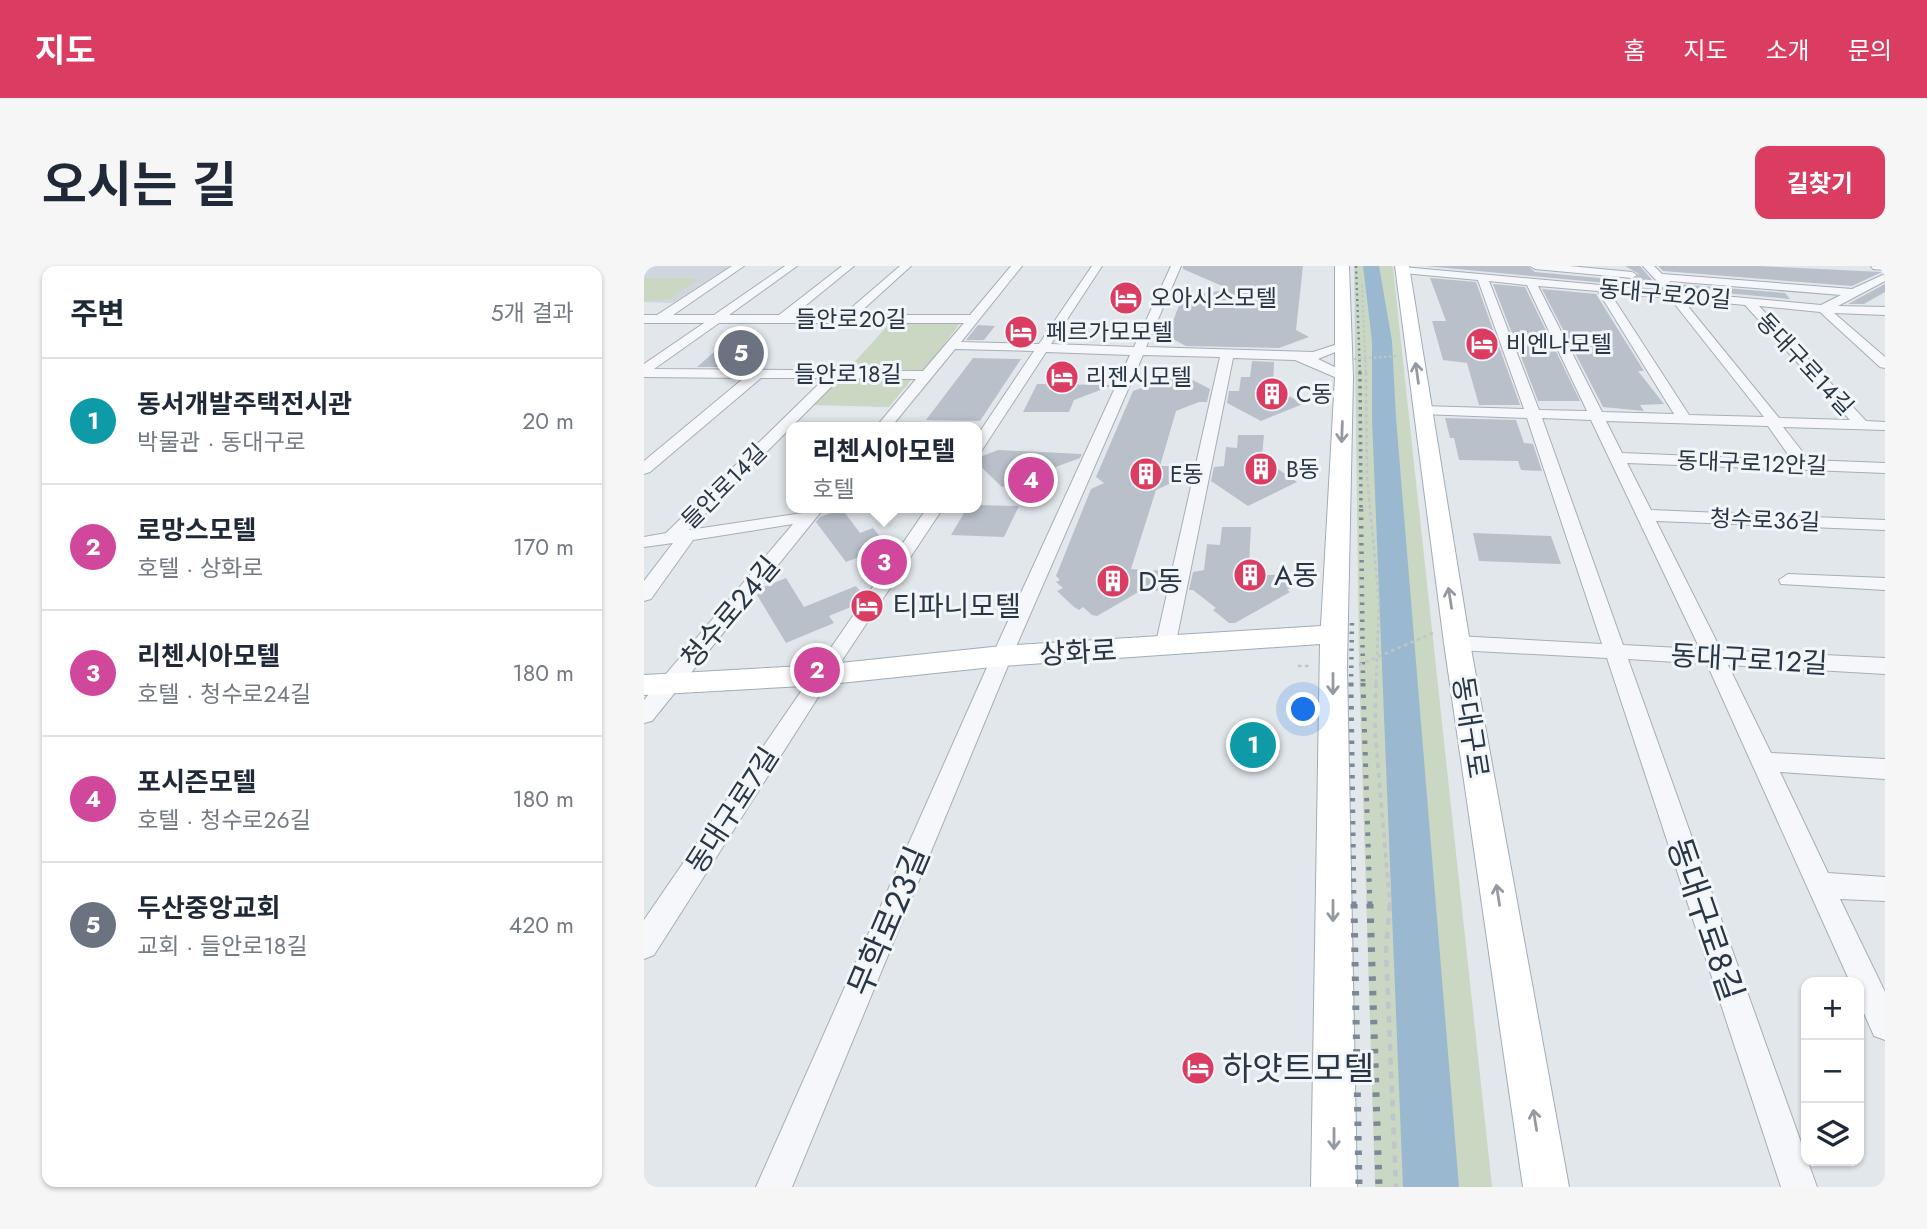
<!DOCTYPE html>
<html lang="ko">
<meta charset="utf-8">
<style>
body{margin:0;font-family:Jost,"Noto Sans KR",sans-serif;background:#f6f6f7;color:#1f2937}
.controls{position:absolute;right:21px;bottom:21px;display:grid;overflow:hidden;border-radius:14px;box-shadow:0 2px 5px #0004}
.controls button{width:63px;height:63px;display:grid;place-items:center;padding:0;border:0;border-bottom:2px solid #e0e1e3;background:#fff;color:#1f2937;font:35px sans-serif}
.you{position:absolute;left:660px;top:444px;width:24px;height:24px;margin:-18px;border:5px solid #fff;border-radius:50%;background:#1a73e8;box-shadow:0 0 0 10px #1a73e833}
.badge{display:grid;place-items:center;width:46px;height:46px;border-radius:50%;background:#db3d62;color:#fff;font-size:23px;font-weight:700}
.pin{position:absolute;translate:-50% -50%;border:4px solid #fff;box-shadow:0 2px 7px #0006}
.popup{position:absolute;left:142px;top:156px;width:196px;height:91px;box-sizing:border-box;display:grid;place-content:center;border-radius:14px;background:#fff;filter:drop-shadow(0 2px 5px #0005);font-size:23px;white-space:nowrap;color:#747a83}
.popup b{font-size:26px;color:#1f2937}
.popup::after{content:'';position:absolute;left:50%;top:100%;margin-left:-14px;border:14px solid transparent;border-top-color:#fff}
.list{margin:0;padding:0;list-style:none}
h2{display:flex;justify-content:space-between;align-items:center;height:91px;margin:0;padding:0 28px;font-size:30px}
h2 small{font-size:23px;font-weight:400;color:#747a83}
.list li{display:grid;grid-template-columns:46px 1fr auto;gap:21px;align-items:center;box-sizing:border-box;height:126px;padding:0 28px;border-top:2px solid #e0e1e3}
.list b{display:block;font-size:26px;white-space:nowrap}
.list p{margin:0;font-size:23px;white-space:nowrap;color:#747a83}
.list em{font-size:23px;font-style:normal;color:#747a83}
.icon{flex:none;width:38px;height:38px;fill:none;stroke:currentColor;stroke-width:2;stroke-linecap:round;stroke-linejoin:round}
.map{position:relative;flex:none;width:1241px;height:921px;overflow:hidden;border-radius:14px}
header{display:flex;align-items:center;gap:42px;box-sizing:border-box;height:98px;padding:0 35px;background:#db3d62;color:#fff}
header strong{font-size:33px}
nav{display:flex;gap:38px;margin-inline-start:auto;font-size:24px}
.intro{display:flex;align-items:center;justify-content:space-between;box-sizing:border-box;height:168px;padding:0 42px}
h1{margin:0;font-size:49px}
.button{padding:18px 32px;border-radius:14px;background:#db3d62;color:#fff;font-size:24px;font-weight:700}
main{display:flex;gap:42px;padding:0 42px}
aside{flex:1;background:#fff;border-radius:14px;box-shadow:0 2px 5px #0004}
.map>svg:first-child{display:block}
.built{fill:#d0d6de}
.green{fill:#c9d7c3}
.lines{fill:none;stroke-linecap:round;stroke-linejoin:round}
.river{fill:#9ab8cf;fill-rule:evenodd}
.building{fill:#b9c0ca}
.minor-casing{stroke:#a6aeb7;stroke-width:2}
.major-casing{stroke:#a0acb9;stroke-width:2}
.path-far3{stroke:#c0c5cb;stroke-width:2;stroke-dasharray:2.5 2.5;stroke-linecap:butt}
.path-far2{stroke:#c0c5cb;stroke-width:2.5;stroke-dasharray:3.5 3.5;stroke-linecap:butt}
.path-far1{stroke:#c0c5cb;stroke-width:3.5;stroke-dasharray:5 5;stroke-linecap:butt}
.path{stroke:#c0c5cb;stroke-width:4.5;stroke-dasharray:7 7;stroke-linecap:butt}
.minor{fill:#f6f7fa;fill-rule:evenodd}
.major{fill:#fff;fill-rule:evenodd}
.rail-far4{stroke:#7a8897;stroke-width:2.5;stroke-dasharray:2 3.5;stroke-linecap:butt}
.rail-far3{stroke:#7a8897;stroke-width:3.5;stroke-dasharray:2.5 4.5;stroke-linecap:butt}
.rail-far2{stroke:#7a8897;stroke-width:4.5;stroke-dasharray:2.5 6;stroke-linecap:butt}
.rail-far1{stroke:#7a8897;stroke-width:5;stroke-dasharray:3.5 8;stroke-linecap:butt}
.rail{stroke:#7a8897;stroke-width:7;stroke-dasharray:4.5 10;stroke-linecap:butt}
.path-bridge-far1{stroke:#c0c5cb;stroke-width:2;stroke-dasharray:2.5 2.5;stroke-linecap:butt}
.path-bridge{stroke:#c0c5cb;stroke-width:2.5;stroke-dasharray:3.5 3.5;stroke-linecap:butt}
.oneway{stroke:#949aa2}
.labels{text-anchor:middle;stroke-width:6;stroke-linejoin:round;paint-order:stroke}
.far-street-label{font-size:23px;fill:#283646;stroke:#f2f6f9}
.far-poi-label{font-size:23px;fill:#283646;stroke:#f2f6f9;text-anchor:start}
.poi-label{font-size:28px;fill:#283646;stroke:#f2f6f9;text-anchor:start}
.street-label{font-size:28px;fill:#283646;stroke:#f2f6f9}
.near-street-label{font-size:33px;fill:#283646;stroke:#f2f6f9}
.near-poi-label{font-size:33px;fill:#283646;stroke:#f2f6f9;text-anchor:start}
</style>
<header>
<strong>지도</strong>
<nav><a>홈</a><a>지도</a><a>소개</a><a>문의</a></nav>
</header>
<div class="intro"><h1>오시는 길</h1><a class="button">길찾기</a></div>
<main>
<aside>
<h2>주변<small>5개 결과</small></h2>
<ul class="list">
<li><span class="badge" style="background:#0f9aa8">1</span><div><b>동서개발주택전시관</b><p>박물관 · 동대구로</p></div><em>20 m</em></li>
<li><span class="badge" style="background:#d1479c">2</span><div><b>로망스모텔</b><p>호텔 · 상화로</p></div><em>170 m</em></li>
<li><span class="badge" style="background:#d1479c">3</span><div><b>리첸시아모텔</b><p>호텔 · 청수로24길</p></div><em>180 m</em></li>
<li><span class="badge" style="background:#d1479c">4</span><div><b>포시즌모텔</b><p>호텔 · 청수로26길</p></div><em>180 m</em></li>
<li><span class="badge" style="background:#6b7280">5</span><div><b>두산중앙교회</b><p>교회 · 들안로18길</p></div><em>420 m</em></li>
</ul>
</aside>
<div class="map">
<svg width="1241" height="921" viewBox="0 0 1241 921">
<rect width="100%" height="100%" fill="#e2e7ec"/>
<path class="built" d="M0 0H86L29 37 0 36Z"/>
<g class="green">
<path d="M710 0H748L749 2 848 921H731L715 399Z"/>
<path d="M0 12H49L53 14 26 33 0 35Z"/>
<path d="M248 55 317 56 281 104 204 103Z"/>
<path d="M195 111 268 113 245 141 168 139Z"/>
</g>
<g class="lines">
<path class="river" d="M719 0H735L748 75 752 152 815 921H759L728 152V75Z"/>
</g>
<g class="building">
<path d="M539 0H659L652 64 665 71 635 82 542 80 519 68 525 65 538 32 585 23 539 3Z"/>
<path d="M781 0H884L891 6 988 15 995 8 981 0H996L1015 22Z"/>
<path d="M1014 0H1113L1238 6 1208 20 1019 5Z"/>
<path d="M786 12 832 16 876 139H835L823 97 799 94 788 55H802Z"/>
<path d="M849 18 881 21 936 135H894Z"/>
<path d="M1032 18 1141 27 1146 33 1037 23Z"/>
<path d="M1241 18V26L1220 38H1204Z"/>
<path d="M898 23 952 28 1000 105H994L1020 138 996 139 1000 145 959 141Z"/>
<path d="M334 59 351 60 340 74H322Z"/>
<path d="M77 80 102 81 79 101H53Z"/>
<path d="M329 92 377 93 336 155 282 154Z"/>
<path d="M608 95 630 96 629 121 659 138 617 155 583 137 585 125H595L597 111H606Z"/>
<path d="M537 108 566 123 563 136H555L532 145 516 200H549L547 208 512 224 487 303 525 305 521 325 498 324 453 350 448 349 439 341 435 344 430 341 413 325 419 322 412 316 416 314 412 310 447 223 460 217 452 211 489 125Z"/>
<path d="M393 118 467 119V120L430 134 425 146H379Z"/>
<path d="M801 152 872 154 880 177 889 178 898 205 877 204 874 195 815 194 810 172H806Z"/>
<path d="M594 169H620L616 212 634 203 653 216 604 240 567 215 570 201 580 200 582 181 593 182Z"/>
<path d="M354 184 438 188 436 192 358 221 333 197V192Z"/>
<path d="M333 239 375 240 360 271 307 269 323 242H333Z"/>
<path d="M198 243 216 267 229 262 244 280 202 296 172 256 176 251Z"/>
<path d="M578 261H607L605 297 621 309H631L648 321 643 324 646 326 591 357H585L569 344 572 342 549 324H545L549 306 560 304 563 278 576 279Z"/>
<path d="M829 267 907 270 917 298 835 295Z"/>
<path d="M142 312 160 341 212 320 220 330 214 338 185 350 190 357 142 377 113 329 120 321Z"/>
</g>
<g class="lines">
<defs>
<g id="minor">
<path d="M88 0H100L29 49H70L141 0H153L85 49H135L198 0H210L150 49H199L256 0H267L213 49H326L367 0H378L317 76 395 78 448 0H458L407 78 490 81 527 0H537L502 81 669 86 700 76 706 80 674 93 705 108V114L700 115 651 94 589 92 531 381 528 386H514L511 381 576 91 499 89 368 390 148 921H112L348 390 486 89 402 86 338 184 333 186V170L390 85 311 83 247 161H232L272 113 196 112 45 264 159 247 163 242H180L8 455 0 457V434L149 258 49 274 7 333 0 335V315L29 277 0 281V271L22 267 181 112H117L6 206 0 208V195L100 112 0 111V98L60 57H0V49H13ZM75 57H320L279 105 10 103Z"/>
<path d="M886 0H925L988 6 993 9 988 12 891 3Z"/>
<path d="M999 0H1010L1018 8 1208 23 1241 8V15L1194 40 1241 41V49L1190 47 1241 91V102L1236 101 1176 46 1115 40 1222 155 1241 156V164L1139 161 1165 194 1241 197V207L983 197 1007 244 1241 254V264L1012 255 1077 384 1241 392V408L1084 399 1127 487 1241 493V513L1136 506 1184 607 1241 611V635L1196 633 1241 726V774L1230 770 1215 736V716H1206L1063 398 984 393 1173 921H1137L963 392 813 384 806 382 803 377 806 372 813 370 958 378 883 152 778 148 771 144 778 140 880 143 834 14 759 7 754 4 759 1 1022 25ZM845 15 883 19 943 145 895 144ZM1025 15 1197 29 1177 39 1036 26ZM894 20 954 25 1030 148 958 146ZM966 27 1026 32 1120 151 1045 149ZM1038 33 1101 39 1206 154 1135 152ZM898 152 947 154 1056 383 979 379ZM962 155 1124 160 1148 194 978 187Z"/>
<path d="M283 242H299L185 414 10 689 0 693V654Z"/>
<path d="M1144 308 1241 312V324L1137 318 1135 314Z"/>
</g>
<g id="major">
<path d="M691 0H705L709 111 703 400 713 921H667L676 378 358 400 177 419 0 429V409L177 399 358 380 677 360 691 111Z"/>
<path d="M751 0H765L826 377 925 921H879L800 377Z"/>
<path d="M1227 0H1241V4L1229 3Z"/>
</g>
</defs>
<use href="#minor" class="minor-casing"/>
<use href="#major" class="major-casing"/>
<path class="path-far3" d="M718 19 722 108"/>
<g class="path-far2">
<path d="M722 106 723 211 735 336 732 419"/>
<path d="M654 400H666"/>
</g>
<path class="path-far1" d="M732 417 731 465 746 640"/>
<path class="path" d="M746 638 742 683 752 921"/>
<use href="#minor" class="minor"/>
<use href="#major" class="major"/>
<path class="rail-far4" d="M712 0 716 108"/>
<path class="rail-far3" d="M716 106 717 245"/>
<g class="rail-far2">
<path d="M717 243 719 419"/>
<path d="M707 419 708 357"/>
</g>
<g class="rail-far1">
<path d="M707 417 710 640"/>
<path d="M719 417 726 640"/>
</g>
<g class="rail">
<path d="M710 638 715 921"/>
<path d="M726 638 735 921"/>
</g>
<path class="path-bridge-far1" d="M710 93 755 90"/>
<path class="path-bridge" d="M715 399 789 367"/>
</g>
<defs><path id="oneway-shaft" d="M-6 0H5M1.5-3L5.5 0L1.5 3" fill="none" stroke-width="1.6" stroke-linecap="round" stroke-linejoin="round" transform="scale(1.75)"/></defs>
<g class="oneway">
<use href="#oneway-shaft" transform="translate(773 107) rotate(-98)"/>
<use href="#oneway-shaft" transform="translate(698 166) rotate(92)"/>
<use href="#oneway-shaft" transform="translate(806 332) rotate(-99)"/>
<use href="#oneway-shaft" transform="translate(689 418) rotate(90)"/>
<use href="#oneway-shaft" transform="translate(854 629) rotate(-99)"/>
<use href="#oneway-shaft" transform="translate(689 645) rotate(90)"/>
<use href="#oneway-shaft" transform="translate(891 854) rotate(-99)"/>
<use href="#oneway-shaft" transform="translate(690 873) rotate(90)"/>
</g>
<defs>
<symbol id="hotel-disc" viewBox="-11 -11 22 22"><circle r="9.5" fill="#db3d62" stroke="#f2f6f9"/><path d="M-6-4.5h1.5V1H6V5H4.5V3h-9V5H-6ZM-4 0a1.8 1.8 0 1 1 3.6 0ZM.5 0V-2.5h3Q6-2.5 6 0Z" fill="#fff"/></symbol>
<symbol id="building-disc" viewBox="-11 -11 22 22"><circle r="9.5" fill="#db3d62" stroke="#f2f6f9"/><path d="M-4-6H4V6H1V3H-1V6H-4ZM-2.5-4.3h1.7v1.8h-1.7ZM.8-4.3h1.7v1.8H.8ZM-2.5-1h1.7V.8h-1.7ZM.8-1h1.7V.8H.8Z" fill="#fff"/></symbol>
</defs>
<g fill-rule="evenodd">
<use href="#hotel-disc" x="463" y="13" width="38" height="38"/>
<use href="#hotel-disc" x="358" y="47" width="38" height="38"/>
<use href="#hotel-disc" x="819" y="59" width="38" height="38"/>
<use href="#hotel-disc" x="399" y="92" width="38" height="38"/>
<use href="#building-disc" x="609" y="109" width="38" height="38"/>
<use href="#building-disc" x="598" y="184" width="38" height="38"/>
<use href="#building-disc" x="483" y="189" width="38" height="38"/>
<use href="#building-disc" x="587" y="290" width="38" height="38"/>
<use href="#building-disc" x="450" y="296" width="38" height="38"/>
<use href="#hotel-disc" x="204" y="321" width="38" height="38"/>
<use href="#hotel-disc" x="535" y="783" width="38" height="38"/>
</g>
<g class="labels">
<g class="far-street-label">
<text transform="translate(1021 28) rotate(5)" y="8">동대구로20길</text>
<text x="207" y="61">들안로20길</text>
<text transform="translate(1161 98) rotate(47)" y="8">동대구로14길</text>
<text x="204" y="116">들안로18길</text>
<text transform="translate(1108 197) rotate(2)" y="8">동대구로12안길</text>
<text transform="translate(80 220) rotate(-45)" y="8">들안로14길</text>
<text transform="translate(1121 254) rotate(2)" y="8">청수로36길</text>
</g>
<g class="far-poi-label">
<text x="506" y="40">오아시스모텔</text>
<text x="402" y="74">페르가모모텔</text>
<text x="862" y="86">비엔나모텔</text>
<text x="442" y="119">리젠시모텔</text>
<text x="652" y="136">C동</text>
<text x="642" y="211">B동</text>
<text x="526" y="216">E동</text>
</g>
<g class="poi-label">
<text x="630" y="319">A동</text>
<text x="494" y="325">D동</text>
<text x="248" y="350">티파니모텔</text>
</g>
<g class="street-label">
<text transform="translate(86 346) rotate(-50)" y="10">청수로24길</text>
<text transform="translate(434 386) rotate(-3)" y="10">상화로</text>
<text transform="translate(1105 393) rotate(3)" y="10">동대구로12길</text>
<text transform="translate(827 461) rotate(81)" y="10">동대구로</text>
<text transform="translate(88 544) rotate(-57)" y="10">동대구로7길</text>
</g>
<g class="near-street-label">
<text transform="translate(1062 653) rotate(71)" y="12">동대구로8길</text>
<text transform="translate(244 655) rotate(-67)" y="12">무학로23길</text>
</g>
<g class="near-poi-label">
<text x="578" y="814">하얏트모텔</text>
</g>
</g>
</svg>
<div class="controls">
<button>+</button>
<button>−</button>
<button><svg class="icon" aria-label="layers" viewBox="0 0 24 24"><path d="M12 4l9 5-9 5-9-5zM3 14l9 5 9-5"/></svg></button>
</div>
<div class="you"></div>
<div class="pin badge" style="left:609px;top:479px;background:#0f9aa8">1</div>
<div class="pin badge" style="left:173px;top:404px;background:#d1479c">2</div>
<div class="pin badge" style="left:240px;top:296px;background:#d1479c">3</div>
<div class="popup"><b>리첸시아모텔</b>호텔</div>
<div class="pin badge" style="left:387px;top:214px;background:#d1479c">4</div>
<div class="pin badge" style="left:97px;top:87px;background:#6b7280">5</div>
</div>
</main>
